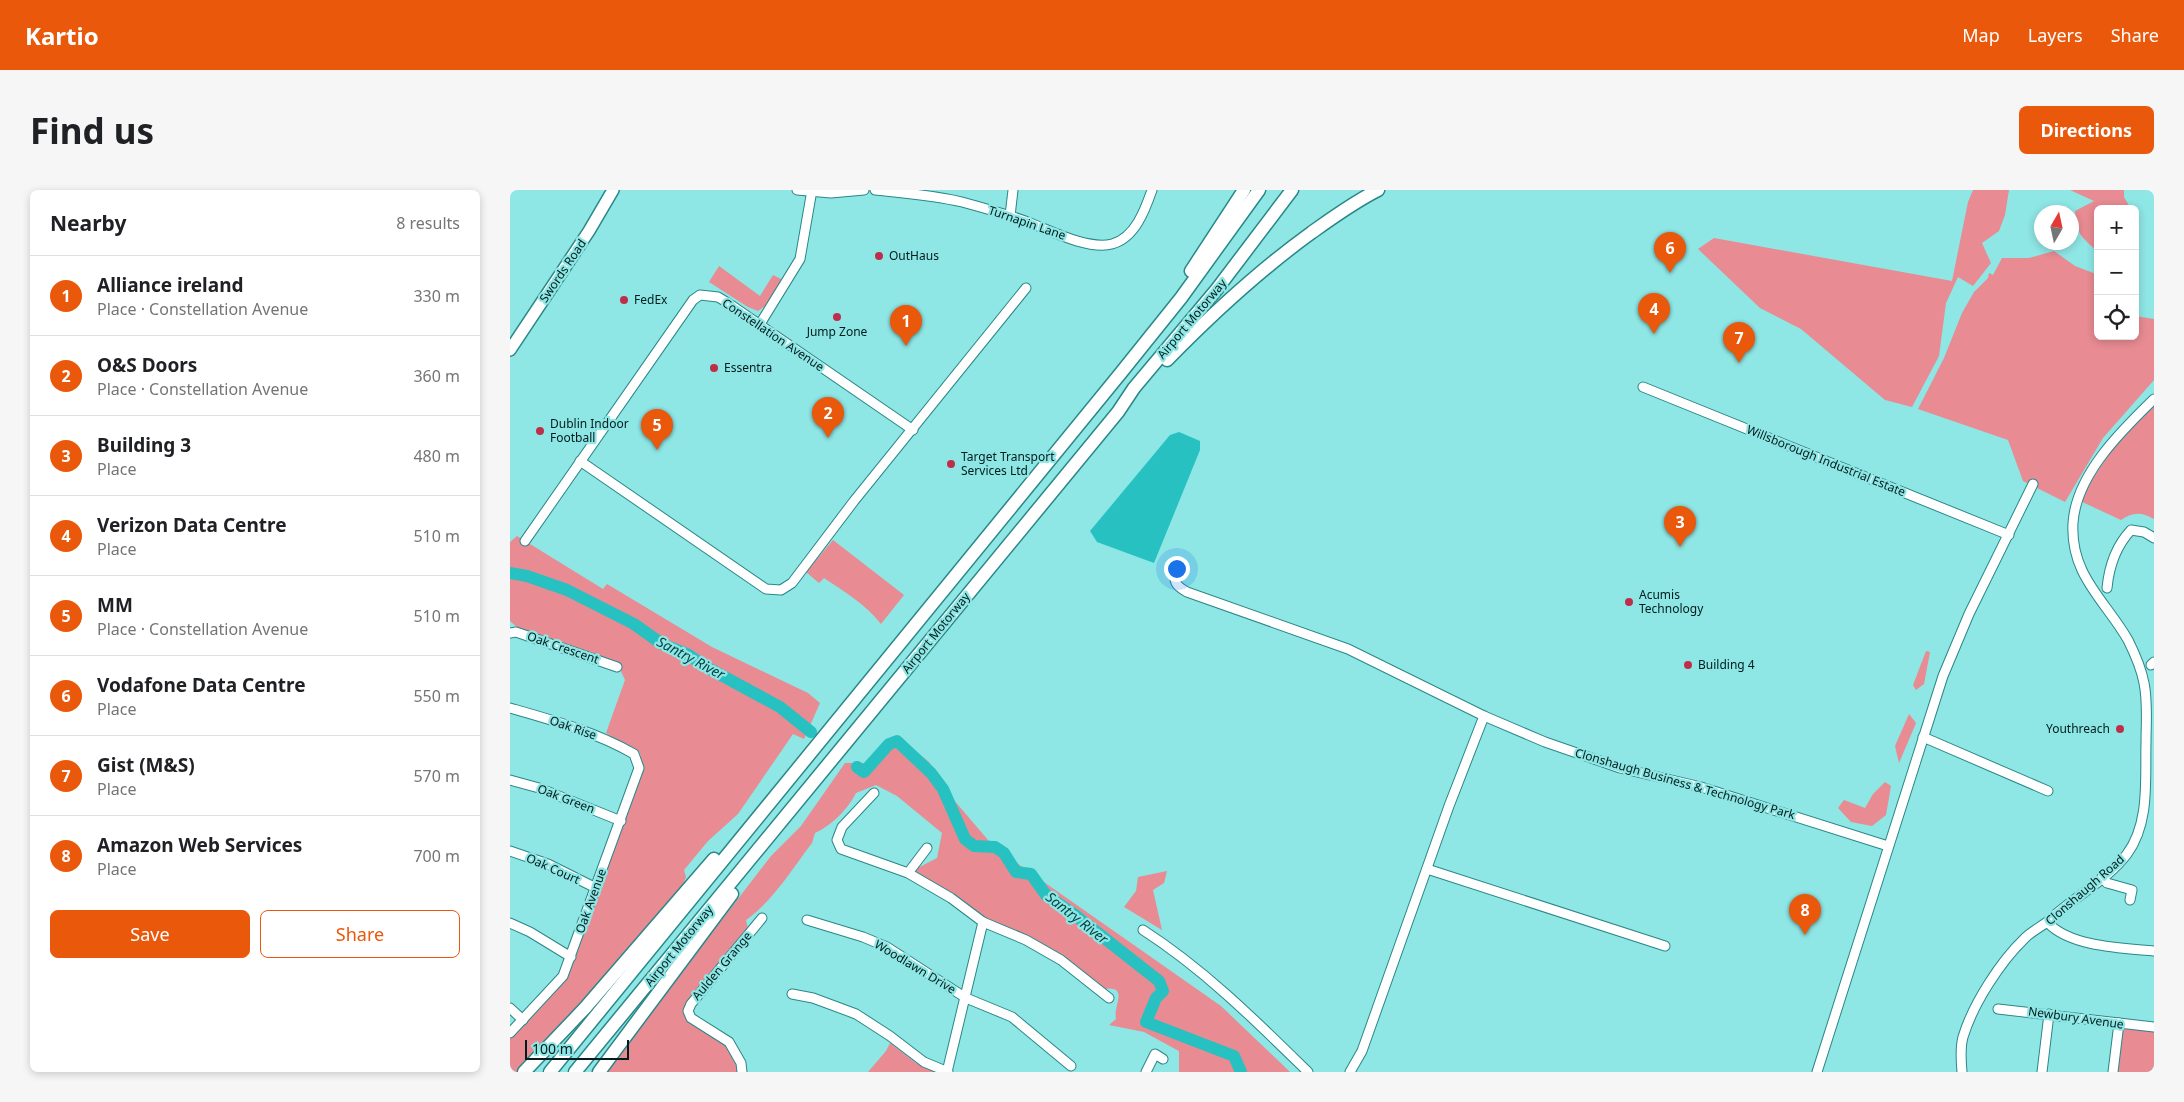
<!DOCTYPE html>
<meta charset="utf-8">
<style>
body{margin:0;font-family:"Noto Sans",sans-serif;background:#f6f6f6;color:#202124}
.controls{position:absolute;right:15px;top:15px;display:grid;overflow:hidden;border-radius:8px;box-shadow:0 2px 8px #0003}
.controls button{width:45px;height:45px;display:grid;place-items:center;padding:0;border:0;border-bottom:1px solid #e0e0e0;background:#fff;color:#202124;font:25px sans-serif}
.compass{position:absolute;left:1524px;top:15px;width:45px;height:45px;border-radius:50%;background:#fff;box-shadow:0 2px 8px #0003;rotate:9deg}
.scale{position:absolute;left:15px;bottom:12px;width:104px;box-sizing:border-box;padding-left:5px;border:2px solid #011d1d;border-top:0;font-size:14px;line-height:18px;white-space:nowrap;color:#011d1d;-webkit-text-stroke:4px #8ee6e5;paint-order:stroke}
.you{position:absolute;left:666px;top:378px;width:18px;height:18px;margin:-12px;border:4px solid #fff;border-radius:50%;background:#1a73e8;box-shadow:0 0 0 8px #1a73e833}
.badge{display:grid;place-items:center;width:32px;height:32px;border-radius:50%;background:#ea580c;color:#fff;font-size:16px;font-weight:700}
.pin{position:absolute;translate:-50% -41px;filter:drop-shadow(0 1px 2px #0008)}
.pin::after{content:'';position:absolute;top:26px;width:18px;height:15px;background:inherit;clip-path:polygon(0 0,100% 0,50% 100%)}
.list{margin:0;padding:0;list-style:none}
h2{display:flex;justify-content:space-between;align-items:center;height:65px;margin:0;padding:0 20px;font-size:21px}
h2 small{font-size:16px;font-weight:400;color:#757577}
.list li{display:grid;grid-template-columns:32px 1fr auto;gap:15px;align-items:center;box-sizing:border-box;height:80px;padding:0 20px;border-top:1px solid #e0e0e0}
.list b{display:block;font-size:19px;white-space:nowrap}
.list p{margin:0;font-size:16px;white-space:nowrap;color:#757577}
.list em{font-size:16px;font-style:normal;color:#757577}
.actions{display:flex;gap:10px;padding:15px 20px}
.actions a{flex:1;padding:11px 0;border:1px solid #ea580c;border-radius:8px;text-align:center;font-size:18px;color:#ea580c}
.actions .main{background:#ea580c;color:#fff}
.icon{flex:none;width:28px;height:28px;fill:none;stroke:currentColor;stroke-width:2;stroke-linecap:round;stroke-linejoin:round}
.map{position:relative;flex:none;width:1644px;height:882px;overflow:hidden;border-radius:8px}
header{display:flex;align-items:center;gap:30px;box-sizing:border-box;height:70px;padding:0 25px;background:#ea580c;color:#fff}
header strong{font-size:24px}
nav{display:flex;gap:28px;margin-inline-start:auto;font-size:18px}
.intro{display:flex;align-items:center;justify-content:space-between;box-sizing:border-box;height:120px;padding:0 30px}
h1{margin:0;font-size:35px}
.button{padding:12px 22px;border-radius:8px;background:#ea580c;color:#fff;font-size:18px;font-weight:700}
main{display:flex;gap:30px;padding:0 30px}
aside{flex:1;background:#fff;border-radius:8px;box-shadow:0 2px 8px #0003}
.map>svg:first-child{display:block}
.green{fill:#e88b92}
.water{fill:#27c1c2}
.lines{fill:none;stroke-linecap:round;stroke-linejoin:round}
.river{stroke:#27c1c2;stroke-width:12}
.minor-casing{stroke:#2a8788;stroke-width:11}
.major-casing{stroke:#2a8788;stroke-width:14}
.highway-casing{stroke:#2a8788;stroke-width:15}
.minor{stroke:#fff;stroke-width:9}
.major{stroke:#fff;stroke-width:11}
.highway{stroke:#fff;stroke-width:12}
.poi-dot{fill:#be2d49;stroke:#8ee6e5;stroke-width:2}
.labels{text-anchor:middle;stroke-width:4.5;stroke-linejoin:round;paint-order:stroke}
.street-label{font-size:12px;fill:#011d1d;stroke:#8ee6e5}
.poi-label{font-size:12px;fill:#011d1d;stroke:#8ee6e5;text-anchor:start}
.water-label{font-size:14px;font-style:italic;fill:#054747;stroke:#8ee6e5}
</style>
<header>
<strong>Kartio</strong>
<nav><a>Map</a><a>Layers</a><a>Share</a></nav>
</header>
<div class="intro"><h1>Find us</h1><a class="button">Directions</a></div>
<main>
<aside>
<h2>Nearby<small>8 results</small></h2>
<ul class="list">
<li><span class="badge">1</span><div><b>Alliance ireland</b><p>Place · Constellation Avenue</p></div><em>330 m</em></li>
<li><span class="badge">2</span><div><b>O&amp;S Doors</b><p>Place · Constellation Avenue</p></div><em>360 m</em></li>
<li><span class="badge">3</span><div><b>Building 3</b><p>Place</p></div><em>480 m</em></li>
<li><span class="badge">4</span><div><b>Verizon Data Centre</b><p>Place</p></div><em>510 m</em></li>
<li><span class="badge">5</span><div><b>MM</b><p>Place · Constellation Avenue</p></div><em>510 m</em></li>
<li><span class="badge">6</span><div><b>Vodafone Data Centre</b><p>Place</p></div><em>550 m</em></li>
<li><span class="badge">7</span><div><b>Gist (M&amp;S)</b><p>Place</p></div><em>570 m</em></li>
<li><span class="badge">8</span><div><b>Amazon Web Services</b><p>Place</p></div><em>700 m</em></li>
</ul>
<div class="actions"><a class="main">Save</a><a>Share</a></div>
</aside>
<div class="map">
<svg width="1644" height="882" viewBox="0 0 1644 882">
<rect width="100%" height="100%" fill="#8ee6e5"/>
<g class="green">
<path d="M1463 0H1499L1495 25 1489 41 1472 53 1481 73 1463 96 1448 87 1436 113 1429 166 1402 217 1375 210 1291 139 1250 118 1188 59 1204 48 1442 91 1458 12Z"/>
<path d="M1560 0H1614V7L1621 19H1588V62C1571 47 1566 43 1565 21L1584 11Z"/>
<path d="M1544 61 1565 76 1586 84 1588 78V146H1625V126L1644 129V190L1593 248 1555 312 1513 291 1498 250 1408 219 1434 168 1452 123 1464 102 1478 88 1479 83 1483 85 1492 68H1519Z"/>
<path d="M209 76 250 106 263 85 273 90 258 114 248 121 238 117 199 92Z"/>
<path d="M1644 213V329C1631 322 1623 322 1611 330L1568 310 1606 254Z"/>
<path d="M7 346 93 399 97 394 202 457 298 503 310 513 294 549 283 544 228 624 198 651 174 680 176 687 171 700 84 802 9 882H0V848L21 827 60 782 57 781 99 674 132 576 130 563 96 543 115 490 109 477 8 438 0 431V352Z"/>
<path d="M323 350 394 405 371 434C355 414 335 402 314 388L309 393 296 382Z"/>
<path d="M1416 461 1420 462 1414 494 1406 500 1403 495Z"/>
<path d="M1399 524 1406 533 1389 573 1385 556Z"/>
<path d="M378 549 385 556 403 559 419 572 443 609 484 657 711 816 780 882H669V861L634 842 599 835 606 829C603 815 620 795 593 799L398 683 427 668 432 643 387 606 366 595 346 603C338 619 321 636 305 643L302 653C282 679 263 711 236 730L238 739 179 810C164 836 197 835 211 849 218 857 222 869 227 877V882H95L261 666 291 636 335 573H356Z"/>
<path d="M1375 592 1381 596 1376 625 1362 636 1341 632 1328 618 1334 610 1355 618 1363 604Z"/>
<path d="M657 681 654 693 643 700 652 740 614 717 626 701 628 687Z"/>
<path d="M1613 837 1644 840V882H1608Z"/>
<path d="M380 853 406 873 426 882H358L376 861Z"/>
</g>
<path class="water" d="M669 242 690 251V260L644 373 587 352 580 341 660 245Z"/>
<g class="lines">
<g class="river">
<path d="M0 383 17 386 57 400 124 434 152 454 177 464 198 478 270 517 301 542"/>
<path d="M347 577 354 582 379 554 387 551 421 583 433 599 455 649 464 656 485 657 494 663 506 682 521 684 536 705 565 725 649 791 653 801 646 808 636 832 724 866 731 882"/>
</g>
<defs>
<g id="minor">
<path d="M287 0 321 3 354 0"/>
<path d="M365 0C394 3 423 5 452 12 474 18 496 24 518 32 541 41 578 60 602 54 625 48 635 20 642 0"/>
<path d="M500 26 503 0"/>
<path d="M250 134 290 69 302 0"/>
<path d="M1133 197 1499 345"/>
<path d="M70 271 256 399 271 400 282 393 344 311 516 98"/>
<path d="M15 351 183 110 190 105 208 107 218 113 403 240"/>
<path d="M667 379C662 391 666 396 677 402L838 459 974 526 1035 552 1110 578 1191 597 1378 656"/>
<path d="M1597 398C1599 377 1606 356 1621 340L1634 342 1644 348"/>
<path d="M0 443 6 442 107 477"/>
<path d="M1641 475 1644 472"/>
<path d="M0 518C42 530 86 542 124 564L129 578 53 786 0 843"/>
<path d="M1413 547 1538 601"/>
<path d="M0 590 29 598 111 631"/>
<path d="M364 603 332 637 327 650 331 659 398 683 441 708 473 732 516 750 551 770 599 808"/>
<path d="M0 661 38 674 86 698"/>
<path d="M917 679 1155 756"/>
<path d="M398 683 417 658"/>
<path d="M1592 687 1597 693 1622 700 1620 710"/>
<path d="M297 730 353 747 377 757 456 808 502 827 561 876"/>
<path d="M0 733 20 742 61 767"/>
<path d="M1538 733C1561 757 1612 758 1644 761"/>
<path d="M633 740C695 780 746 831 798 882"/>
<path d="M282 804 303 808 346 824 380 846 414 872 438 882"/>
<path d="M0 818 13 830"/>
<path d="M1488 819 1644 837"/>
<path d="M232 882 231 873 219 852 181 828 178 821 181 814 252 728"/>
<path d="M437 882 473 732"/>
<path d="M636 882 645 864 653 869"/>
<path d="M840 882 852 861 939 616 974 526"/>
<path d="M1307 882 1433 486 1459 424 1523 294"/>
<path d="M1452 882C1451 871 1450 858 1453 847 1463 814 1490 772 1515 748 1524 739 1536 735 1545 725 1568 705 1599 688 1617 664 1640 633 1635 589 1636 553 1636 533 1638 512 1634 493 1631 477 1625 464 1618 450 1595 410 1560 385 1563 333 1566 285 1611 241 1644 209"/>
<path d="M1532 882 1539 824"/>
<path d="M1603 882 1609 833"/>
</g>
<path id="major" d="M0 160 79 41 103 0"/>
<g id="highway">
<path d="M681 81 734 0"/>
<path d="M657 170C703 123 747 82 801 43 822 28 844 12 868 0"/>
<path d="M14 882 75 818 204 669"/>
<path d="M40 882 610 184 671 108 749 0"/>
<path d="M65 882 608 222 624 198 707 99 782 0"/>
<path d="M89 882 222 704"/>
</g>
</defs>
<use href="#minor" class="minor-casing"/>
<use href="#major" class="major-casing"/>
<use href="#highway" class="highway-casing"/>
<use href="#minor" class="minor"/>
<use href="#major" class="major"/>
<use href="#highway" class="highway"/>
</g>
<g class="poi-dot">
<circle cx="369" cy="66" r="5"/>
<circle cx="114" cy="110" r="5"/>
<circle cx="327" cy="127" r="5"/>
<circle cx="204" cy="178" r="5"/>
<circle cx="30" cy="241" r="5"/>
<circle cx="441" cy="274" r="5"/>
<circle cx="1119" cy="412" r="5"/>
<circle cx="1178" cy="475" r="5"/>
<circle cx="1610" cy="539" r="5"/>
</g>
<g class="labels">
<g class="street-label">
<text transform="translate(517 33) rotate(19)" y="4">Turnapin Lane</text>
<text transform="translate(53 81) rotate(-56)" y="4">Swords Road</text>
<text transform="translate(682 129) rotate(-50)" y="4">Airport Motorway</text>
<text transform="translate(263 145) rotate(34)" y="4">Constellation Avenue</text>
<text transform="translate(1316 271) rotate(22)" y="4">Willsborough Industrial Estate</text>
<text transform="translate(426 443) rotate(-51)" y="4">Airport Motorway</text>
<text transform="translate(53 458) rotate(19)" y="4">Oak Crescent</text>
<text transform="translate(63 538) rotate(19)" y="4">Oak Rise</text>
<text transform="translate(1175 594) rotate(16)" y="4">Clonshaugh Business &amp; Technology Park</text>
<text transform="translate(56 609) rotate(21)" y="4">Oak Green</text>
<text transform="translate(43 679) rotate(24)" y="4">Oak Court</text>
<text transform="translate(1575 700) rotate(-41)" y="4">Clonshaugh Road</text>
<text transform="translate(81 711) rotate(-70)" y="4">Oak Avenue</text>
<text transform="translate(169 756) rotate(-51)" y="4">Airport Motorway</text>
<text transform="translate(212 776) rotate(-50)" y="4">Aulden Grange</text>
<text transform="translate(405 777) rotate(31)" y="4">Woodlawn Drive</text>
<text transform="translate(1566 828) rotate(8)" y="4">Newbury Avenue</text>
</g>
<g class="poi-label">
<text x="379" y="70">OutHaus</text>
<text x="124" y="114">FedEx</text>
<text x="327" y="146" text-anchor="middle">Jump Zone</text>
<text x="214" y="182">Essentra</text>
<text x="40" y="238">Dublin Indoor<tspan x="40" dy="14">Football</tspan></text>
<text x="451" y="271">Target Transport<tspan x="451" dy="14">Services Ltd</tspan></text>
<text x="1129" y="409">Acumis<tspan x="1129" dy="14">Technology</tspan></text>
<text x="1188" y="479">Building 4</text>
<text x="1600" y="543" text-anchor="end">Youthreach</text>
</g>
<g class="water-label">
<text transform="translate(181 468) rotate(28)" y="5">Santry River</text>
<text transform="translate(567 728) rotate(38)" y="5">Santry River</text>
</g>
</g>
</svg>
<div class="controls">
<button>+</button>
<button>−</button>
<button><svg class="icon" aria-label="locate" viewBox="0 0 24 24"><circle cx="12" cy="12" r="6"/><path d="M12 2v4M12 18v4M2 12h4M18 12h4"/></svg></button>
</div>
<svg class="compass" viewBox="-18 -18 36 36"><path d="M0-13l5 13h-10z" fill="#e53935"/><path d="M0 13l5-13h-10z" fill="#757577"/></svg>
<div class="scale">100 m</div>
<div class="you"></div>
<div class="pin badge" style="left:396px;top:156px">1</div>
<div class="pin badge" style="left:318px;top:248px">2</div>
<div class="pin badge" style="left:1170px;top:357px">3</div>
<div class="pin badge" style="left:1144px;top:144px">4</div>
<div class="pin badge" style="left:147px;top:260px">5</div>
<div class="pin badge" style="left:1160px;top:83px">6</div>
<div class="pin badge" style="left:1229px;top:173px">7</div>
<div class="pin badge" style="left:1295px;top:745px">8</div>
</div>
</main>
